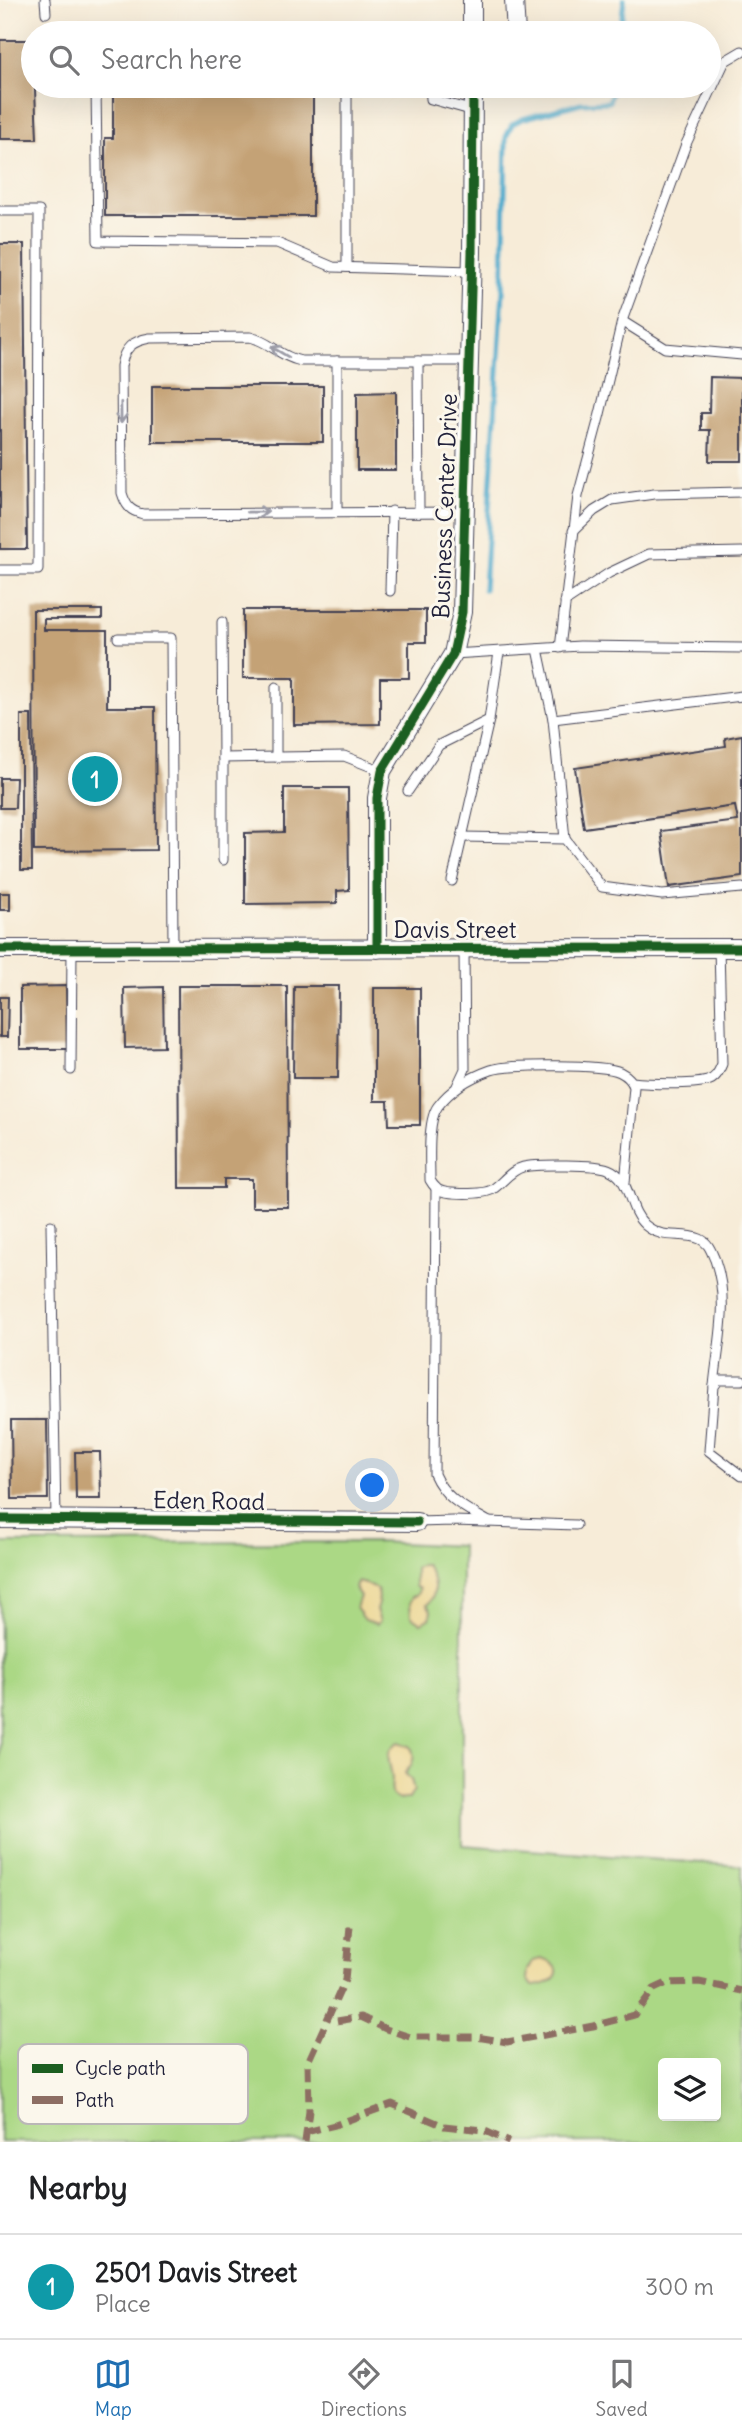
<!DOCTYPE html>
<style>
body{margin:0;font-family:Delius,sans-serif;background:#f2f2f2;color:#202124}
.controls{position:absolute;right:21px;bottom:21px;display:grid;overflow:hidden;border-radius:7px;box-shadow:0 7px 28px #0002}
.controls button{width:63px;height:63px;display:grid;place-items:center;padding:0;border:0;border-bottom:2px solid #e0e0e0;background:#fff;color:#202124;font:35px sans-serif}
.you{position:absolute;left:373px;top:1486px;width:24px;height:24px;margin:-18px;border:5px solid #fff;border-radius:50%;background:#1a73e8;box-shadow:0 0 0 10px #1a73e833}
.badge{display:grid;place-items:center;width:46px;height:46px;border-radius:50%;background:#1f6fb2;color:#fff;font-size:23px;font-weight:700}
.pin{position:absolute;translate:-50% -50%;border:4px solid #fff;box-shadow:0 2px 7px #0006}
.list{margin:0;padding:0;list-style:none}
h2{display:flex;justify-content:space-between;align-items:center;height:91px;margin:0;padding:0 28px;font-size:30px}
h2 small{font-size:23px;font-weight:400;color:#757577}
.list li{display:grid;grid-template-columns:46px 1fr auto;gap:21px;align-items:center;box-sizing:border-box;height:105px;padding:0 28px;border-top:2px solid #e0e0e0}
.list b{display:block;font-size:26px;white-space:nowrap}
.list p{margin:0;font-size:23px;white-space:nowrap;color:#757577}
.list em{font-size:23px;font-style:normal;color:#757577}
.icon{flex:none;width:38px;height:38px;fill:none;stroke:currentColor;stroke-width:2;stroke-linecap:round;stroke-linejoin:round}
.map{position:relative;flex:none;width:742px;height:2142px;overflow:hidden}
.search{position:absolute;background:#fff;box-shadow:0 7px 28px #0002;left:21px;right:21px;top:21px;height:77px;display:flex;align-items:center;gap:18px;box-sizing:border-box;padding:0 24px;border-radius:38px;color:#757577;font-size:26px}
.sheet{height:196px;background:#fff}
nav{display:flex;justify-content:space-around;align-items:center;box-sizing:border-box;height:98px;border-top:2px solid #e0e0e0;background:#fff;font-size:19px;color:#757577}
nav a{display:grid;justify-items:center;gap:4px}
nav .on{color:#1f6fb2}
.map>svg:first-child{display:block}
.green{fill:#abd885;stroke:#667d60;stroke-width:2;fill-rule:evenodd}
.sand{fill:#eeda9e;stroke:#887e6c;stroke-width:2}
.lines{fill:none;stroke-linecap:round;stroke-linejoin:round}
.stream{stroke:#4fabcd;stroke-width:5}
.building{fill:#c4a276}
.service-casing{stroke:#424053;stroke-width:11}
.minor-casing{stroke:#424053;stroke-width:20}
.service{stroke:#fff;stroke-width:9}
.minor{stroke:#fff;stroke-width:18}
.quiet{stroke:#8d6e63;stroke-width:7;stroke-dasharray:14 7;stroke-linecap:butt}
.cycleway-casing{stroke:#fbf7ec;stroke-width:13}
.cycleway{stroke:#1b5e20;stroke-width:9}
.oneway{stroke:#9c9ca7}
.labels{text-anchor:middle;stroke-width:6;stroke-linejoin:round;paint-order:stroke}
.street-label{font-size:23px;fill:#22223b;stroke:#fbf7ec}
.key{fill:#fbf7ec;stroke:#bab7b7;stroke-width:2}
.key-label{font-size:19px;fill:#22223b}
</style>
<div class="map">
<svg width="742" height="2142" viewBox="0 0 742 2142">
<rect width="100%" height="100%" fill="#fbf7ec"/>
<filter id="ink" filterUnits="userSpaceOnUse"><feTurbulence type="fractalNoise" baseFrequency=".0143" numOctaves="2"/><feDisplacementMap in="SourceGraphic" scale="14" xChannelSelector="R" yChannelSelector="G"/><feConvolveMatrix kernelMatrix="1 2 1 2 8 2 1 2 1" color-interpolation-filters="sRGB"/></filter>
<filter id="wash" filterUnits="userSpaceOnUse"><feTurbulence type="fractalNoise" baseFrequency=".00686" numOctaves="4" result="noise"/><feDisplacementMap in="SourceGraphic" scale="28" xChannelSelector="R" yChannelSelector="G"/><feGaussianBlur stdDeviation="1.57" result="paint"/><feColorMatrix in="noise" values="0 0 0 0 0 0 0 0 0 0 0 0 0 0 0 0 0 1.4 0 .05"/><feComposite in="paint" operator="in"/></filter>
<g filter="url(#wash)">
<rect width="100%" height="100%" fill="#f7ecd8"/>
<path class="green" d="M377 1542 462 1546V1845L742 1866V2142H0V1543ZM663 2063H716V2116H663Z"/>
<g class="sand">
<path d="M421 1565H426C434 1577 439 1594 427 1605L431 1610 430 1618 421 1623 411 1616 410 1602 412 1597 417 1595 419 1589 415 1586V1568Z"/>
<path d="M358 1582C378 1586 383 1591 376 1610L380 1621 377 1624 365 1620 356 1608 360 1596C356 1590 353 1588 358 1582Z"/>
<path d="M399 1742 410 1746C417 1756 412 1766 405 1773L411 1780 414 1790 409 1799H398L393 1796C390 1789 392 1785 392 1778 391 1763 381 1752 399 1742Z"/>
<path d="M541 1959C571 1966 554 1987 532 1986L527 1979 528 1970 533 1961Z"/>
</g>
<g class="lines">
<g class="stream">
<path d="M620 33 624 0"/>
<path d="M484 589 503 291 506 137 512 124 522 119 581 103 609 102 614 86"/>
</g>
</g>
<g id="blocks">
<g class="building">
<path d="M0 40H33L37 139H0Z"/>
<path d="M113 86H313V216H105V138H113Z"/>
<path d="M0 244H24L27 549H0Z"/>
<path d="M710 377 742 378V461H709L710 430H701V413H709Z"/>
<rect x="152" y="386" width="171" height="56"/>
<path d="M396 392V470H357V393Z"/>
<path d="M33 610H102V619H44V630H107V707H155L156 850 34 851Z"/>
<path d="M243 610H426V642H409V678H380V724L294 725V678H243Z"/>
<path d="M21 715H31L32 870H21Z"/>
<path d="M742 735V877L669 887 661 831 738 821 735 806 584 828 575 768 726 746 725 738Z"/>
<path d="M0 778H16L15 808H0Z"/>
<path d="M284 788H348L349 890 337 891V903L245 904V833L284 832Z"/>
<rect x="0" y="893" width="10" height="17"/>
<path d="M66 986 67 1049H20V987Z"/>
<path d="M178 986H287L288 1207H252V1179H224V1188H179Z"/>
<path d="M294 986H339L338 1078H293Z"/>
<path d="M163 987 164 1047 125 1048 124 988Z"/>
<path d="M374 988H420V1125H389L388 1101H374Z"/>
<path d="M0 997H8L7 1037H0Z"/>
<path d="M11 1420H47L48 1499H12Z"/>
<path d="M75 1452H100L101 1499H76Z"/>
</g>
</g>
</g>
<g filter="url(#ink)">
<use href="#blocks" fill-opacity="0" stroke="#424053" stroke-width="2"/>
<g class="lines">
<defs>
<g id="service">
<path d="M45 0 46 13"/>
<path d="M96 86 98 241 277 243 333 267 472 271"/>
<path d="M430 86 431 99 474 111"/>
<path d="M0 211H39L38 570H0"/>
<path d="M347 267V86"/>
<path d="M622 321 665 348 742 355"/>
<path d="M337 361V511"/>
<path d="M418 361 419 512"/>
<path d="M466 512 143 514C130 511 126 506 122 493L121 366C124 348 132 341 150 338L250 337C271 342 278 356 301 361H470"/>
<path d="M573 531 594 511 612 500 654 494 742 492"/>
<path d="M390 591 392 511"/>
<path d="M565 602 609 573 649 554 742 552"/>
<path d="M222 622 223 758 344 756 382 771"/>
<path d="M118 638H171L173 948"/>
<path d="M560 648 578 496 600 414 622 321 686 144 725 61 742 51"/>
<path d="M538 649 553 719 565 839"/>
<path d="M453 654 580 646 742 648"/>
<path d="M276 687V757"/>
<path d="M553 719 742 696"/>
<path d="M408 791 439 745 489 720"/>
<path d="M463 837 565 839 602 887 662 895 742 888"/>
<path d="M223 860V758"/>
<path d="M452 881 489 720 499 652"/>
<path d="M71 1070 72 948"/>
<path d="M632 1082C648 1084 693 1085 707 1081 716 1079 719 1071 722 1064L719 948"/>
<path d="M457 1086 465 1069 464 949"/>
<path d="M625 1183 634 1087C632 1080 626 1075 620 1072 604 1064 507 1064 491 1070 471 1077 451 1089 438 1106 427 1120 430 1162 430 1180 431 1182 435 1187 437 1189 446 1195 484 1195 493 1189 503 1182 511 1170 523 1167 536 1164 597 1164 608 1169 632 1178 627 1209 645 1225 664 1241 681 1231 700 1239 709 1243 711 1251 715 1260 730 1302 718 1343 714 1386"/>
<path d="M436 1188 434 1474C445 1499 465 1508 489 1522"/>
<path d="M51 1225 56 1519"/>
<path d="M742 1380H719L714 1386 709 1451 742 1476"/>
<path d="M417 1522 453 1521 576 1525"/>
</g>
<g id="minor">
<path d="M472 0V33"/>
<path d="M514 0 516 33"/>
<path d="M0 949 742 948"/>
<path d="M377 949V798L382 771 453 654 462 612 472 253 473 86"/>
<path d="M0 1519 417 1522"/>
</g>
</defs>
<use href="#service" class="service-casing"/>
<use href="#minor" class="minor-casing"/>
<use href="#service" class="service"/>
<use href="#minor" class="minor"/>
<g class="quiet">
<path d="M337 2021 361 2017 386 2029 410 2037H477L507 2042 593 2026 634 2015 654 1989 667 1983 699 1982 742 1991"/>
<path d="M306 2132 335 2125 392 2104 444 2126 483 2130 509 2142"/>
<path d="M305 2142 309 2111 308 2062 345 1980 350 1926"/>
</g>
<defs>
<g id="cycleway">
<path d="M0 949 742 948"/>
<path d="M377 949V798L382 771 453 654 462 612 472 253 473 86"/>
<path d="M0 1519 417 1522"/>
</g>
</defs>
<use href="#cycleway" class="cycleway-casing"/>
<use href="#cycleway" class="cycleway"/>
</g>
<defs><path id="oneway-shaft" d="M-6 0H5M1.5-3L5.5 0L1.5 3" fill="none" stroke-width="1.6" stroke-linecap="round" stroke-linejoin="round" transform="scale(1.75)"/></defs>
<g class="oneway">
<use href="#oneway-shaft" transform="translate(280 352) rotate(-149)"/>
<use href="#oneway-shaft" transform="translate(121 413) rotate(89)"/>
<use href="#oneway-shaft" transform="translate(258 512) rotate(-1)"/>
</g>
</g>
<g class="labels">
<g class="street-label">
<text transform="translate(445 506) rotate(-88)" y="8">Business Center Drive</text>
<text x="455" y="938">Davis Street</text>
<text transform="translate(209 1501) rotate(1)" y="8">Eden Road</text>
</g>
</g>
<rect x="18" y="2044" width="230" height="80" rx="10" class="key"/>
<rect x="32" y="2064" width="31" height="9" fill="#1b5e20"/>
<rect x="32" y="2096" width="31" height="8" fill="#8d6e63"/>
<g class="key-label">
<text x="75" y="2075">Cycle path</text>
<text x="75" y="2107">Path</text>
</g>
</svg>
<div class="controls">
<button><svg class="icon" aria-label="layers" viewBox="0 0 24 24"><path d="M12 4l9 5-9 5-9-5zM3 14l9 5 9-5"/></svg></button>
</div>
<div class="you"></div>
<div class="pin badge" style="left:95px;top:779px;background:#0f9aa8">1</div>
<div class="search"><svg class="icon" aria-label="search" viewBox="0 0 24 24"><circle cx="10" cy="10" r="6"/><path d="M15 15l6 6"/></svg>Search here</div>
</div>
<section class="sheet">
<h2>Nearby<small></small></h2>
<ul class="list">
<li><span class="badge" style="background:#0f9aa8">1</span><div><b>2501 Davis Street</b><p>Place</p></div><em>300 m</em></li>
</ul>
</section>
<nav>
<a class="on"><svg class="icon" aria-label="map" viewBox="0 0 24 24"><path d="M3 6l6-2 6 2 6-2v14l-6 2-6-2-6 2zM9 4v14M15 6v14"/></svg>Map</a>
<a><svg class="icon" aria-label="directions" viewBox="0 0 24 24"><path d="M12 3l9 9-9 9-9-9zM9 14v-3h6M13 9l2 2-2 2"/></svg>Directions</a>
<a><svg class="icon" aria-label="saved" viewBox="0 0 24 24"><path d="M7 4h10v16l-5-4-5 4z"/></svg>Saved</a>
</nav>
